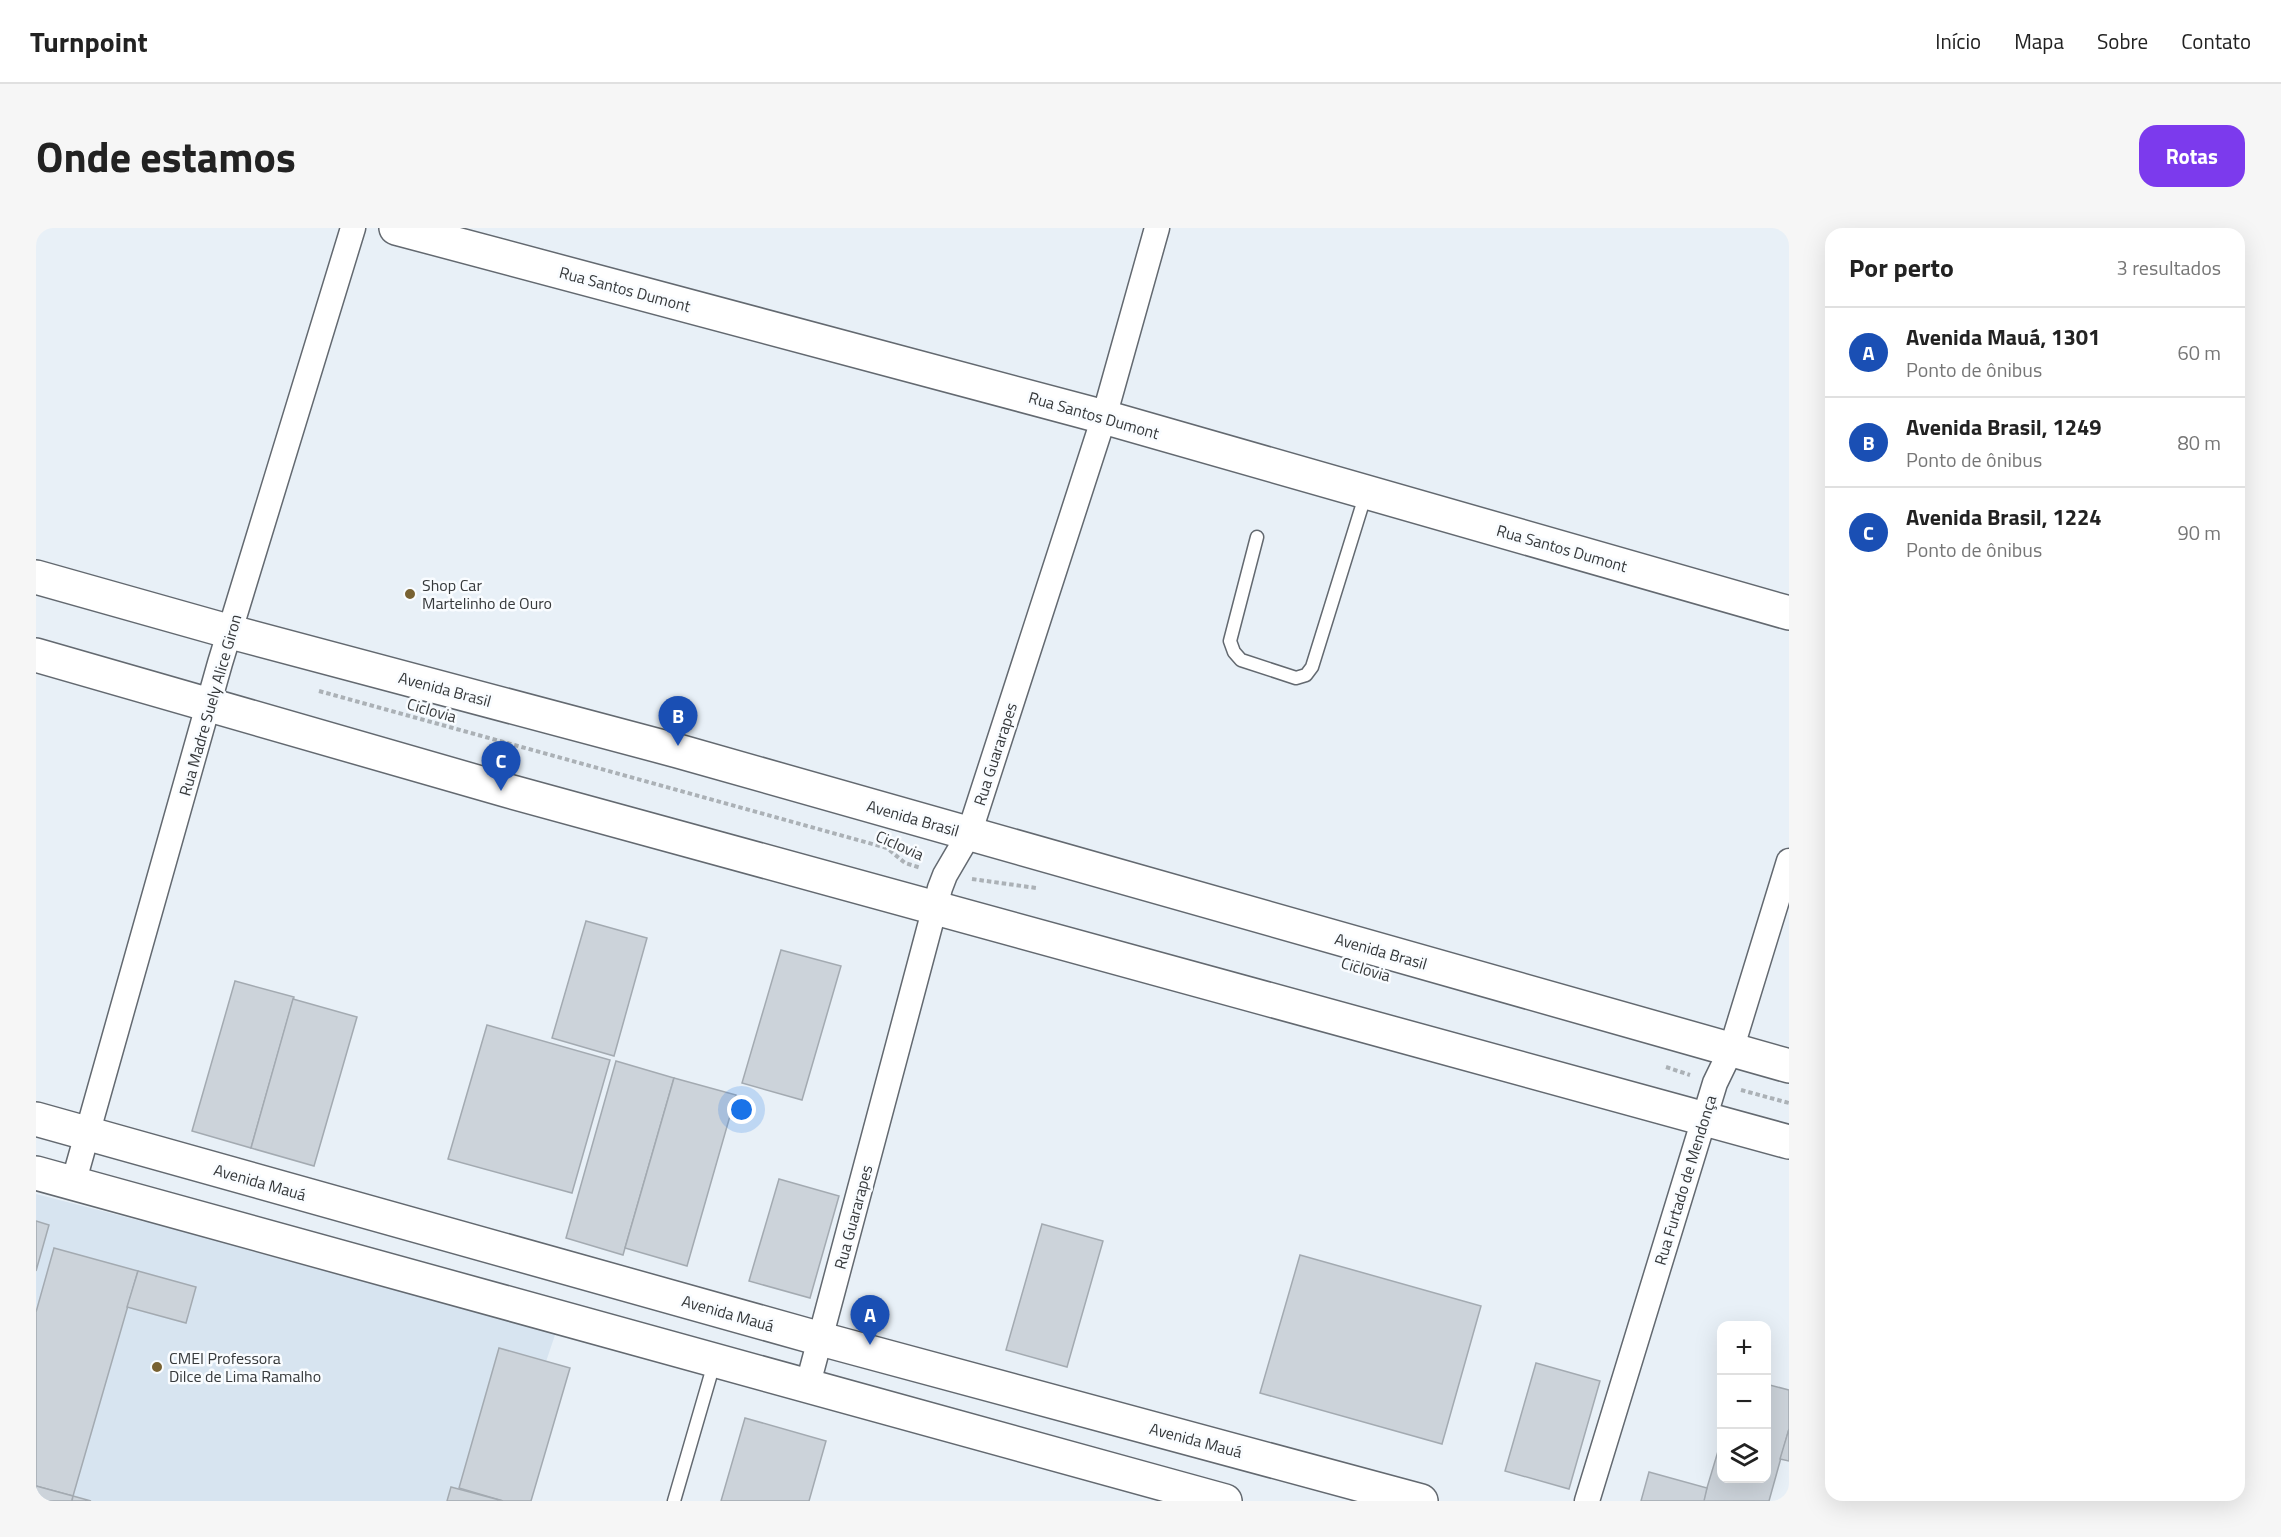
<!DOCTYPE html>
<html lang="pt">
<meta charset="utf-8">
<style>
body{margin:0;font-family:"Titillium Web",sans-serif;background:#f6f6f6;color:#222}
.controls{position:absolute;right:18px;bottom:18px;display:grid;overflow:hidden;border-radius:12px;box-shadow:0 6px 24px #0002}
.controls button{width:54px;height:54px;display:grid;place-items:center;padding:0;border:0;border-bottom:2px solid #e0e0e0;background:#fff;color:#222;font:30px sans-serif}
.you{position:absolute;left:706px;top:882px;width:21px;height:21px;margin:-15px;border:4px solid #fff;border-radius:50%;background:#1a73e8;box-shadow:0 0 0 9px #1a73e833}
.badge{display:grid;place-items:center;width:39px;height:39px;border-radius:50%;background:#7c3aed;color:#fff;font-size:20px;font-weight:700}
.pin{position:absolute;translate:-50% -50px;filter:drop-shadow(0 2px 3px #0008)}
.pin::after{content:'';position:absolute;top:32px;width:21px;height:18px;background:inherit;clip-path:polygon(0 0,100% 0,50% 100%)}
.list{margin:0;padding:0;list-style:none}
h2{display:flex;justify-content:space-between;align-items:center;height:78px;margin:0;padding:0 24px;font-size:26px}
h2 small{font-size:20px;font-weight:400;color:#767676}
.list li{display:grid;grid-template-columns:39px 1fr auto;gap:18px;align-items:center;box-sizing:border-box;height:90px;padding:0 24px;border-top:2px solid #e0e0e0}
.list b{display:block;font-size:22px;white-space:nowrap}
.list p{margin:0;font-size:20px;white-space:nowrap;color:#767676}
.list em{font-size:20px;font-style:normal;color:#767676}
.icon{flex:none;width:33px;height:33px;fill:none;stroke:currentColor;stroke-width:2;stroke-linecap:round;stroke-linejoin:round}
.map{position:relative;flex:none;width:1753px;height:1273px;overflow:hidden;border-radius:18px}
header{display:flex;align-items:center;gap:36px;box-sizing:border-box;height:84px;padding:0 30px;background:#fff;border-bottom:2px solid #e0e0e0}
header strong{font-size:28px}
nav{display:flex;gap:33px;margin-inline-start:auto;font-size:21px}
.intro{display:flex;align-items:center;justify-content:space-between;box-sizing:border-box;height:144px;padding:0 36px}
h1{margin:0;font-size:42px}
.button{padding:15px 27px;border-radius:18px;background:#7c3aed;color:#fff;font-size:21px;font-weight:700}
main{display:flex;gap:36px;padding:0 36px}
aside{flex:1;background:#fff;border-radius:18px;box-shadow:0 6px 24px #0002}
.map>svg:first-child{display:block}
.built{fill:#d7e4f0}
.building{fill:#ccd3da;stroke:#a3aab1;stroke-width:1.5}
.lines{fill:none;stroke-linecap:round;stroke-linejoin:round}
.lane-casing{stroke:#636970;stroke-width:15}
.street-casing{stroke:#636970;stroke-width:27}
.secondary-casing{stroke:#636970;stroke-width:36}
.path{stroke:#abb1b6;stroke-width:4;stroke-dasharray:4.5 3;stroke-linecap:butt}
.lane{stroke:#fff;stroke-width:12}
.street{stroke:#fff;stroke-width:24}
.secondary{stroke:#fff;stroke-width:33}
.poi-dot{fill:#786232;stroke:#f9fcff;stroke-width:2}
.labels{text-anchor:middle;stroke-width:5;stroke-linejoin:round;paint-order:stroke}
.street-label{font-size:16px;fill:#36393b;stroke:#f9fcff}
.poi-label{font-size:16px;fill:#36393b;stroke:#f9fcff;text-anchor:start}
</style>
<header>
<strong>Turnpoint</strong>
<nav><a>Início</a><a>Mapa</a><a>Sobre</a><a>Contato</a></nav>
</header>
<div class="intro"><h1>Onde estamos</h1><a class="button">Rotas</a></div>
<main>
<div class="map">
<svg width="1753" height="1273" viewBox="0 0 1753 1273">
<rect width="100%" height="100%" fill="#e8f0f7"/>
<path class="built" d="M0 966 109 994 114 977 220 1005 215 1023 520 1104 463 1273H0Z"/>
<g class="building">
<path d="M550 693 611 710 578 828 516 810Z"/>
<path d="M745 722 805 738 766 872 706 855Z"/>
<path d="M199 753 258 769 215 920 156 903Z"/>
<path d="M257 771 321 789 278 938 215 920Z"/>
<path d="M451 797 574 832 536 965 412 931Z"/>
<path d="M580 833 638 850 587 1027 530 1010Z"/>
<path d="M638 850 700 867 651 1038 589 1020Z"/>
<path d="M743 951 803 968 774 1070 713 1053Z"/>
<path d="M0 993 13 997 0 1043Z"/>
<path d="M1006 996 1067 1013 1031 1139 970 1122Z"/>
<path d="M18 1020 102 1043 37 1268 0 1258V1084Z"/>
<path d="M1264 1027 1445 1078 1406 1216 1224 1165Z"/>
<path d="M102 1043 160 1059 150 1095 91 1079Z"/>
<path d="M463 1120 534 1140 495 1273H467L423 1260Z"/>
<path d="M1500 1135 1564 1153 1533 1261 1469 1243Z"/>
<path d="M1730 1156 1753 1162V1201L1733 1273H1667L1686 1210V1250H1730Z"/>
<path d="M709 1190 790 1213 773 1273H685Z"/>
<path d="M1753 1201V1233L1744 1231Z"/>
<path d="M1613 1244 1671 1260 1668 1273H1605Z"/>
<path d="M0 1258 37 1268 36 1273H0Z"/>
<path d="M415 1259 467 1273H411Z"/>
<path d="M37 1268 55 1273H36Z"/>
</g>
<g class="lines">
<defs>
<g id="lane">
<path d="M1221 309 1194 413 1198 424 1205 432 1260 450 1270 447 1276 439 1330 265"/>
<path d="M638 1273 679 1132"/>
</g>
<g id="street">
<path d="M37 956 184 435 317 0"/>
<path d="M772 1156 904 660 909 647 933 606 1068 189 1121 0"/>
<path d="M1551 1273 1679 855 1695 822 1753 633"/>
</g>
<g id="secondary">
<path d="M360 0 1068 189 1753 385"/>
<path d="M0 349 195 404 642 523 1753 838"/>
<path d="M0 427 469 562 1753 914"/>
<path d="M0 891 785 1111 1385 1273"/>
<path d="M0 945 1189 1273"/>
</g>
</defs>
<use href="#lane" class="lane-casing"/>
<use href="#street" class="street-casing"/>
<use href="#secondary" class="secondary-casing"/>
<g class="path">
<path d="M283 463 851 620 869 635 885 640"/>
<path d="M936 651 1000 660"/>
<path d="M1630 839 1654 847"/>
<path d="M1705 862 1753 875"/>
</g>
<use href="#lane" class="lane"/>
<use href="#street" class="street"/>
<use href="#secondary" class="secondary"/>
</g>
<g class="poi-dot">
<circle cx="374" cy="366" r="6"/>
<circle cx="121" cy="1139" r="6"/>
</g>
<g class="labels">
<g class="street-label">
<text transform="translate(589 61) rotate(15)" y="6">Rua Santos Dumont</text>
<text transform="translate(1058 187) rotate(16)" y="6">Rua Santos Dumont</text>
<text transform="translate(1526 320) rotate(16)" y="6">Rua Santos Dumont</text>
<text transform="translate(409 461) rotate(15)" y="6">Avenida Brasil</text>
<text transform="translate(174 477) rotate(-74)" y="6">Rua Madre Suely Alice Giron</text>
<text transform="translate(396 482) rotate(16)" y="6">Ciclovia</text>
<text transform="translate(959 526) rotate(-72)" y="6">Rua Guararapes</text>
<text transform="translate(877 590) rotate(16)" y="6">Avenida Brasil</text>
<text transform="translate(864 617) rotate(24)" y="6">Ciclovia</text>
<text transform="translate(1345 723) rotate(16)" y="6">Avenida Brasil</text>
<text transform="translate(1330 741) rotate(16)" y="6">Ciclovia</text>
<text transform="translate(1649 952) rotate(-73)" y="6">Rua Furtado de Mendonça</text>
<text transform="translate(224 954) rotate(16)" y="6">Avenida Mauá</text>
<text transform="translate(817 989) rotate(-75)" y="6">Rua Guararapes</text>
<text transform="translate(692 1085) rotate(16)" y="6">Avenida Mauá</text>
<text transform="translate(1160 1212) rotate(15)" y="6">Avenida Mauá</text>
</g>
<g class="poi-label">
<text x="386" y="363">Shop Car<tspan x="386" dy="18">Martelinho de Ouro</tspan></text>
<text x="133" y="1136">CMEI Professora<tspan x="133" dy="18">Dilce de Lima Ramalho</tspan></text>
</g>
</g>
</svg>
<div class="controls">
<button>+</button>
<button>−</button>
<button><svg class="icon" aria-label="layers" viewBox="0 0 24 24"><path d="M12 4l9 5-9 5-9-5zM3 14l9 5 9-5"/></svg></button>
</div>
<div class="you"></div>
<div class="pin badge" style="left:834px;top:1117px;background:#1a4fb4">A</div>
<div class="pin badge" style="left:642px;top:518px;background:#1a4fb4">B</div>
<div class="pin badge" style="left:465px;top:563px;background:#1a4fb4">C</div>
</div>
<aside>
<h2>Por perto<small>3 resultados</small></h2>
<ul class="list">
<li><span class="badge" style="background:#1a4fb4">A</span><div><b>Avenida Mauá, 1301</b><p>Ponto de ônibus</p></div><em>60 m</em></li>
<li><span class="badge" style="background:#1a4fb4">B</span><div><b>Avenida Brasil, 1249</b><p>Ponto de ônibus</p></div><em>80 m</em></li>
<li><span class="badge" style="background:#1a4fb4">C</span><div><b>Avenida Brasil, 1224</b><p>Ponto de ônibus</p></div><em>90 m</em></li>
</ul>
</aside>
</main>
